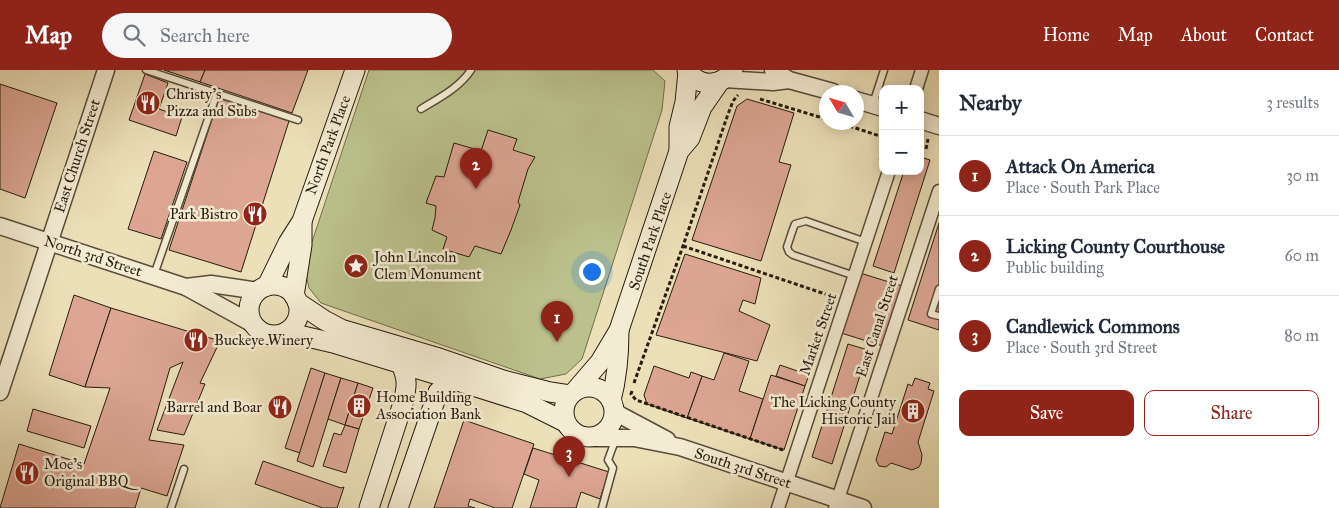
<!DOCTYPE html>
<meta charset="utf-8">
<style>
body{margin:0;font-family:"IM FELL Great Primer",serif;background:#f6f6f7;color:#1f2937}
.controls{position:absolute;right:15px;top:15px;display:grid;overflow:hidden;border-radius:10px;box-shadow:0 2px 12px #0003}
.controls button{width:45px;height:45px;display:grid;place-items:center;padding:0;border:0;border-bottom:1px solid #e0e1e3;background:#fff;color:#1f2937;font:25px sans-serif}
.compass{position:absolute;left:819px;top:15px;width:45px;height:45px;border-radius:50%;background:#fff;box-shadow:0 2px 12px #0003;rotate:308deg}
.you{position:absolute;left:591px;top:201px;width:18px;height:18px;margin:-12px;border:4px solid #fff;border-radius:50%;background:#1a73e8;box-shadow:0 0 0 8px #1a73e833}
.badge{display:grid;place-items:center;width:32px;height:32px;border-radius:50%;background:#8f2418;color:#fff;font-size:16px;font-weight:700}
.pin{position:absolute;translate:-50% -41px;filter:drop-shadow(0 1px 2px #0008)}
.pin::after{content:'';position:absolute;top:26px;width:18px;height:15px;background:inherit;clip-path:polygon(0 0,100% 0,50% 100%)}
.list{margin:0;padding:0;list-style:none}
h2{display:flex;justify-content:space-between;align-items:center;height:65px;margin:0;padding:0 20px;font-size:21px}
h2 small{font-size:16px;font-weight:400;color:#747a83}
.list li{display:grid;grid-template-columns:32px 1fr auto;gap:15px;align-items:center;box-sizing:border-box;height:80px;padding:0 20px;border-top:1px solid #e0e1e3}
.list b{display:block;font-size:19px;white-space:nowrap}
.list p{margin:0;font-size:16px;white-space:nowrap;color:#747a83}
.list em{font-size:16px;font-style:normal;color:#747a83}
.actions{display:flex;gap:10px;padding:15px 20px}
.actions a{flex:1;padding:11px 0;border:1px solid #8f2418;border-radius:10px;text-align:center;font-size:18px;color:#8f2418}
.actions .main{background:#8f2418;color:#fff}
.icon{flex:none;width:28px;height:28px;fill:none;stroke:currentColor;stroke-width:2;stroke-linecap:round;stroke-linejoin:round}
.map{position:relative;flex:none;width:939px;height:438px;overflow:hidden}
header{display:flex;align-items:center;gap:30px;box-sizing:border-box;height:70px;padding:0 25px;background:#8f2418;color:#fff}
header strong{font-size:24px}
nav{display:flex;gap:28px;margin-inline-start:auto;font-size:18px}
.search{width:350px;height:45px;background:#f6f6f7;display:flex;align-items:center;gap:12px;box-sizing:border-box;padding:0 18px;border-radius:28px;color:#747a83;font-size:19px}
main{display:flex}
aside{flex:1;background:#fff}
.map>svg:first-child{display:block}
.green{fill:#bbc18c;stroke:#706e4e}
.building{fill:#dca693;stroke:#261c0f}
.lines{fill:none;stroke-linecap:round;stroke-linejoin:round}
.service-casing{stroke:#584d3a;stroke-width:9}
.minor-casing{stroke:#584d3a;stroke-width:15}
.tertiary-casing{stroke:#584d3a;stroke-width:19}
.secondary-casing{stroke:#261c0f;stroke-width:21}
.path{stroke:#261c0f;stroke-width:3;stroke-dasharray:4 2.5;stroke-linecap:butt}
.service{stroke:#f3ebd2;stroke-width:6}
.minor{stroke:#f3ebd2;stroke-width:12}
.tertiary{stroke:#f3ebd2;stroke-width:16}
.secondary{stroke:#f3ebd2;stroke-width:19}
.labels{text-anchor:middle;stroke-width:5;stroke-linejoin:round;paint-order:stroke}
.poi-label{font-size:15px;fill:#261c0f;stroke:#f3ebd2;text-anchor:start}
.street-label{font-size:15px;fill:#261c0f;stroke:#f3ebd2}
</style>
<header>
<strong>Map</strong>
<div class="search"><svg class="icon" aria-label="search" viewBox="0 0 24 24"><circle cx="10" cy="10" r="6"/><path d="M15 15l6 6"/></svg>Search here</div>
<nav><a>Home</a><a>Map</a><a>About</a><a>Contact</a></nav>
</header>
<main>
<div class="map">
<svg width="939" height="438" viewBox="0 0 939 438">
<rect width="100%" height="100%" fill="#ece0b9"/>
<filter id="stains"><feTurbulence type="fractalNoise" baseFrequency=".004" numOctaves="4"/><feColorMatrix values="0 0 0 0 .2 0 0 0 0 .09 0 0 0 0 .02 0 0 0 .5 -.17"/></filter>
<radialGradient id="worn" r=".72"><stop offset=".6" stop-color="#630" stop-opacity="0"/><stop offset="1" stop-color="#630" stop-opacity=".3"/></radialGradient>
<path class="green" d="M369 0H653L665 11 662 40 582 289 566 304 540 309 321 233 309 218 304 196Z"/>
<g class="building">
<path d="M164 0H205L200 12Z"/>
<path d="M205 0H308L292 43 200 12Z"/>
<path d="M145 4 168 13 159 39 182 47 176 66 129 50Z"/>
<path d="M0 14 57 33 25 128 0 119Z"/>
<path d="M219 28 289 51 241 202 169 180Z"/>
<path d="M747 29 794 43 779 92 791 95 761 191 692 170 737 36Z"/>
<path d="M488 60 517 69 513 80 535 87 528 99 518 132 520 135 511 160 501 184 475 176 469 187 443 179 447 167 432 160 435 148 436 136 426 133 436 106 444 107 454 73 481 81Z"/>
<path d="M154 81 187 92 161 169 128 159Z"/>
<path d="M920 87 930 90 894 203 873 196 904 101H920Z"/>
<path d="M939 153V260L908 250Z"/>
<path d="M685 184 761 208 755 234 743 230 739 241 770 255 757 291 656 265Z"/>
<path d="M860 203 902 216 883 276 841 263Z"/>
<path d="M74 225 111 238 85 317 49 305Z"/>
<path d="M111 238 220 271 200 313 205 314 184 365 157 360 183 292 170 298 149 370 184 375 167 426 141 418 135 438H0L19 374 84 394 110 318 85 317Z"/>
<path d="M848 274 868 280 832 394 812 387Z"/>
<path d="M724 283 749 291 739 321 763 329 750 369 687 348 702 306 714 310Z"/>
<path d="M780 295 809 305 805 316 776 306Z"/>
<path d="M654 296 689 308 691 302 702 306 687 348 647 334 644 325Z"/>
<path d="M311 298 325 303 300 383 285 378Z"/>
<path d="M325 303 341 308 313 397 297 391Z"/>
<path d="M771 305 805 316 784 380 750 369Z"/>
<path d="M341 308 358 313 345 355 328 349Z"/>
<path d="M915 308 930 313 928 319 934 321 918 372 922 385 921 393 919 397 912 400 891 393 886 397 879 396 876 390 885 362 892 364 908 314 912 316Z"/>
<path d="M358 313 373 318 359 359 345 355Z"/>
<path d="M33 339 91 356 84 378 27 361Z"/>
<path d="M464 350 534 374 512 438H495L470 429 468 436 475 438H434Z"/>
<path d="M345 355 359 359 346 403 323 396 334 363 341 365Z"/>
<path d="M533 378 609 402 600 429 581 422 576 438H530L539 410 524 404Z"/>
<path d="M263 391 341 418 344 417 337 438H323L255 414Z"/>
</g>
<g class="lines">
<defs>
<g id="service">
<path d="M146 0 298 50"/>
<path d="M873 34 884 0"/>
<path d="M421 39C439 28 459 18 471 0"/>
<path d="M154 205 217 23"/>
<path d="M855 206 793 185 789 182 787 177 793 159 795 154 806 151 866 172"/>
<path d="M939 219 931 244 939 246"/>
<path d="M171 438 184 399"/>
<path d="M602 438 613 398 608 390 616 368"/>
</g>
<g id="minor">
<path d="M916 19 922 0"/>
<path d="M778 438 889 101"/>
<path d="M835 438 939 121"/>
</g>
<g id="tertiary">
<path d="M773 0 789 10 833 22"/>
<path d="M724 9 773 12 789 10"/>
<path d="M856 30 883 38"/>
<path d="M920 50 939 56"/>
<path d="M0 156 186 217 253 254"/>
<path d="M186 217 211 214 258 221"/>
<path d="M0 322 106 0"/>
<path d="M614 340 620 345 667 370"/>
<path d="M593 368H634L680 377 863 438"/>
</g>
<g id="secondary">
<path d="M687 0C699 18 721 17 733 0"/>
<path d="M679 81V57L685 32 688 2"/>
<circle cx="274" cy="240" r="25"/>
<path d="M267 216 288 173 302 151 355 0"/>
<path d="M294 226 302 175V152"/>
<path d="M297 232 324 250 341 259 436 287 503 310 550 322 570 325"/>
<path d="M286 262 333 273 454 310"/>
<circle cx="589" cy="342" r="25"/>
<path d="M576 320 600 292 619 260 679 81 690 68 702 37 720 11"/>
<path d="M611 330C617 308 619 284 619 261"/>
<path d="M369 438 403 333C407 316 408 310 401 294"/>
<path d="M398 438 438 322 454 310 527 333 565 352"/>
</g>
</defs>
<use href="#service" class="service-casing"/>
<use href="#minor" class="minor-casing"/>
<use href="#tertiary" class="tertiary-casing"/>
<use href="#secondary" class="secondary-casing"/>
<g class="path">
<path d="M760 29 826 49"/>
<path d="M837 52 883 67"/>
<path d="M926 79 928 69"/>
<path d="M880 90 883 80"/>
<path d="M683 176 834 227"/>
<path d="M634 313 683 176 727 47 733 31 738 25"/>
<path d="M632 321 631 324 636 330 783 380"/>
</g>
<use href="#service" class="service"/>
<use href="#minor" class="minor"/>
<use href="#tertiary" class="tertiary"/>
<use href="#secondary" class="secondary"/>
</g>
<defs>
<symbol id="restaurant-disc" viewBox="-11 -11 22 22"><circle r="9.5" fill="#8f2418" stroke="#f3ebd2"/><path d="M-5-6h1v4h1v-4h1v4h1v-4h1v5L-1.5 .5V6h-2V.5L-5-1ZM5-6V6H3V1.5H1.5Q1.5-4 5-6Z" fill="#fff"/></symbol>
<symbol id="sight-disc" viewBox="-11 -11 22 22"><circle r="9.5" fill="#8f2418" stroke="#f3ebd2"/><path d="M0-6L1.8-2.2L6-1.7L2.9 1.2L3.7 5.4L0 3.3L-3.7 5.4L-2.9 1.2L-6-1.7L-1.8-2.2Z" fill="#fff"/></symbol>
<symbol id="building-disc" viewBox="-11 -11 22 22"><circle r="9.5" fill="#8f2418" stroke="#f3ebd2"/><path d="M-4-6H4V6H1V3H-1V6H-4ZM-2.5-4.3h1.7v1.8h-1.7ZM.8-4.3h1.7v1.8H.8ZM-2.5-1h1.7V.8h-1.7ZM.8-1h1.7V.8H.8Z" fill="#fff"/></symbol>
</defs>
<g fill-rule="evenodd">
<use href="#restaurant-disc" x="134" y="19" width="28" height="28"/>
<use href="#restaurant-disc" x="241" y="130" width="28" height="28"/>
<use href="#sight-disc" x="342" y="182" width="28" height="28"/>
<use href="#restaurant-disc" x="182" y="256" width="28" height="28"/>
<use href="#building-disc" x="345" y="322" width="28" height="28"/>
<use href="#restaurant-disc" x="266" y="323" width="28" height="28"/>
<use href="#building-disc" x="899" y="327" width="28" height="28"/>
<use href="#restaurant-disc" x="13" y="389" width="28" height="28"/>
</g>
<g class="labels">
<g class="poi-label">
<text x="166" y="29">Christy's<tspan x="166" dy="17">Pizza and Subs</tspan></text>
<text x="238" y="149" text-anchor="end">Park Bistro</text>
<text x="374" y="192">John Lincoln<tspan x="374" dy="17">Clem Monument</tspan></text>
<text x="214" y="275">Buckeye Winery</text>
<text x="376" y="332">Home Building<tspan x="376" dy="17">Association Bank</tspan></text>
<text x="896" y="337" text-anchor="end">The Licking County<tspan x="896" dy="17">Historic Jail</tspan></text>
<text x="262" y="342" text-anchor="end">Barrel and Boar</text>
<text x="44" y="399">Moe's<tspan x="44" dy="17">Original BBQ</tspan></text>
</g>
<g class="street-label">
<text transform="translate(328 75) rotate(-70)" y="5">North Park Place</text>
<text transform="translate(77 86) rotate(-72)" y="5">East Church Street</text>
<text transform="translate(650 171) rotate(-71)" y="5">South Park Place</text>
<text transform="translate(93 186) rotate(18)" y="5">North 3rd Street</text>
<text transform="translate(877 256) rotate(-72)" y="5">East Canal Street</text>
<text transform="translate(818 264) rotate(-71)" y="5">Market Street</text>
<text transform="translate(743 398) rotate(18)" y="5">South 3rd Street</text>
</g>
</g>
<rect width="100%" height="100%" filter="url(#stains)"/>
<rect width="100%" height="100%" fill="url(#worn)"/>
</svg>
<div class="controls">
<button>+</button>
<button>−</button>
</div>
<svg class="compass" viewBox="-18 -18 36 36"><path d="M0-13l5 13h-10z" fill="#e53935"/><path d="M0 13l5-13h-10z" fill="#747a83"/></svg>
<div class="you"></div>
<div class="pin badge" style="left:557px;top:272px">1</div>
<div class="pin badge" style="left:476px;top:119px">2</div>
<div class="pin badge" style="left:569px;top:407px">3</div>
</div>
<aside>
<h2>Nearby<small>3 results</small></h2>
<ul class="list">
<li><span class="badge">1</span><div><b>Attack On America</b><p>Place · South Park Place</p></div><em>30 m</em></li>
<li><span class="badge">2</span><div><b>Licking County Courthouse</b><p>Public building</p></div><em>60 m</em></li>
<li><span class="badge">3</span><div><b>Candlewick Commons</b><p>Place · South 3rd Street</p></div><em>80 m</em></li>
</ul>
<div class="actions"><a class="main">Save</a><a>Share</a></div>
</aside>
</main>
